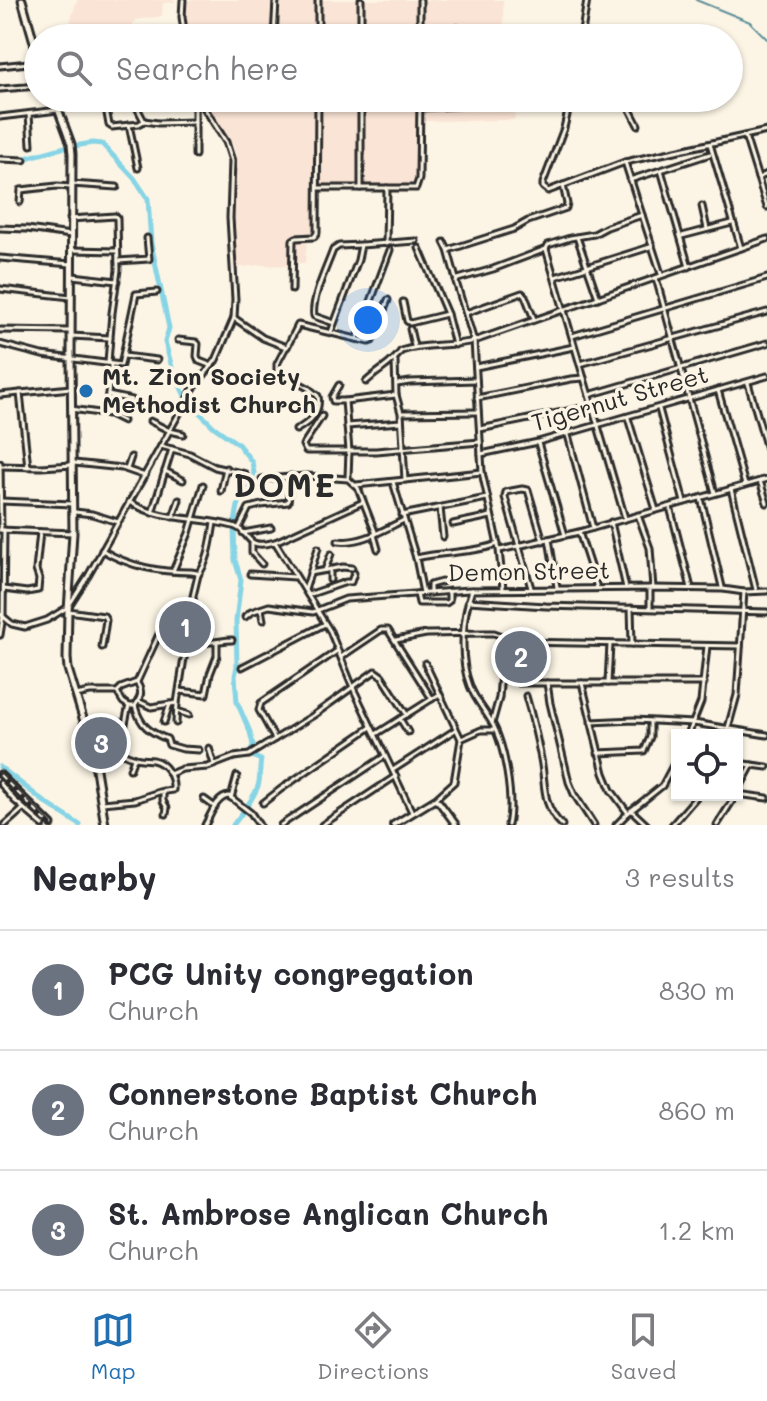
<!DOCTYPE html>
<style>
body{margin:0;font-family:Mali,sans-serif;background:#f7f7f7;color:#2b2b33}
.controls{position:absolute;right:24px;bottom:24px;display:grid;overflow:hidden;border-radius:0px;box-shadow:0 2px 6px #0004}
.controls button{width:72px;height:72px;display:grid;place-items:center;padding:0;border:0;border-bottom:2px solid #e1e1e2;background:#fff;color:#2b2b33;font:40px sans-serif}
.you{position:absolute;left:368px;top:320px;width:28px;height:28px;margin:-20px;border:6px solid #fff;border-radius:50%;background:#1a73e8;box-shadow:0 0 0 12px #1a73e833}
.badge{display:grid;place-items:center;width:52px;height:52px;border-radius:50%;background:#1f6fb2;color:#fff;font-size:26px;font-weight:700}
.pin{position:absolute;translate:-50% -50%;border:4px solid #fff;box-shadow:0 2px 8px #0006}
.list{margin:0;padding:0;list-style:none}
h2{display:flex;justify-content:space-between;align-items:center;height:104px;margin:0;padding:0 32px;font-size:34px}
h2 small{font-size:26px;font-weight:400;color:#7c7c81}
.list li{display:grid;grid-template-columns:52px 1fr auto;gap:24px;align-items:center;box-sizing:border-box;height:120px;padding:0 32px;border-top:2px solid #e1e1e2}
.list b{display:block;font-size:30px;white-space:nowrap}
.list p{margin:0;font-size:26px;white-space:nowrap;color:#7c7c81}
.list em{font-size:26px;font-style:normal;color:#7c7c81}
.icon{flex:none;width:44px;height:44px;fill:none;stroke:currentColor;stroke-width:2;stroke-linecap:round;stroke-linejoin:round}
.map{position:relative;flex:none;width:767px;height:825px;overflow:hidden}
.search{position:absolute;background:#fff;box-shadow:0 2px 6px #0004;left:24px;right:24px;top:24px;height:88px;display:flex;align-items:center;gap:20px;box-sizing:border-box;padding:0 28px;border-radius:44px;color:#7c7c81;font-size:30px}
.sheet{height:464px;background:#fff}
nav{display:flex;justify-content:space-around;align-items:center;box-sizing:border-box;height:112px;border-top:2px solid #e1e1e2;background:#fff;font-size:22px;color:#7c7c81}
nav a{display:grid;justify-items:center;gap:4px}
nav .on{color:#1f6fb2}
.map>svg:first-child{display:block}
.built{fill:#fae4d5}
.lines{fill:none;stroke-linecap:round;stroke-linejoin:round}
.stream{stroke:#62909b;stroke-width:2}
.river{stroke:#86d4e5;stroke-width:5}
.minor-casing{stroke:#2b2b2b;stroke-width:9}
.tertiary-casing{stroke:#2b2b2b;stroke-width:10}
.secondary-casing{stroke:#2b2b2b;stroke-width:11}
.minor{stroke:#fcf5e5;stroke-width:3}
.tertiary{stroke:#fcf5e5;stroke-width:4}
.secondary{stroke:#fcf5e5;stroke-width:5}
.rail-casing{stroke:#2b2b2b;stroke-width:5}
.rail{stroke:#fcf5e5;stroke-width:2;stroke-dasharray:6;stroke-linecap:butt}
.poi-dot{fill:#1f6fb2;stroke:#fcf5e5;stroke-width:3}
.labels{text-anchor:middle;stroke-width:7;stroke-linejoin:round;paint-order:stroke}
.poi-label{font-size:24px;font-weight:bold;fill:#2b2b2b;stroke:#fcf5e5;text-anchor:start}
.street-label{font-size:24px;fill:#2b2b2b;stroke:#fcf5e5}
.district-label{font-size:32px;font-weight:bold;letter-spacing:2px;fill:#2b2b2b;stroke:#fcf5e5}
</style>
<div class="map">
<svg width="767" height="825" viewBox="0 0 767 825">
<rect width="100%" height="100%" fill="#fcf5e5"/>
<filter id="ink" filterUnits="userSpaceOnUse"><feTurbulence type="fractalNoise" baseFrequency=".0125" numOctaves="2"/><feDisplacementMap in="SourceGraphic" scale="16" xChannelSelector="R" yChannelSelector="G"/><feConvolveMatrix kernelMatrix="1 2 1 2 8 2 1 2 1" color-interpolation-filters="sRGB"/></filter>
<g filter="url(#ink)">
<g class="built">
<path d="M77 0H175V2L163 3 162 16 136 20 124 38H77L66 35Z"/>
<path d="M187 0H503L504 38H190L187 22Z"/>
<path d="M202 98H512L515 118 513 120 418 121V182L415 188 320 189V240L307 241 305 263H295L294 266 258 265 236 268 233 219 236 156 234 147Z"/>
</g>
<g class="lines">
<path class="stream" d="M696 0 750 22 767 39"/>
<g class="river">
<path d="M74 146 93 143 102 144 134 178 148 199 151 243 169 328 165 342 173 371 186 398"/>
<path d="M26 158 69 146"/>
<path d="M189 402 214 427 238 444 252 462 254 473 251 485 246 489 238 506 234 528 235 560 241 580 236 621 237 666 235 676 237 702 250 732 253 745 251 752 254 757 261 760C259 769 261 777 258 786 253 800 242 813 233 825"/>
<path d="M0 767 46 803 80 825"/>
</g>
<defs>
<g id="minor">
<path d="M183 0 182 17 185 38"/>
<path d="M420 27 458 28 464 31 466 38"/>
<path d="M274 38 276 0"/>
<path d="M318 38V0"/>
<path d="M361 38V0"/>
<path d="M420 38V0"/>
<path d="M581 38 587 0"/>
<path d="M0 66 38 62"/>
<path d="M0 89 38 86"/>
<path d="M132 98 144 121 158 123 195 122"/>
<path d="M195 98V155"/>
<path d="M571 98 564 128 543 183V187L548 191 625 162 661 274"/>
<path d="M624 98 638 125"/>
<path d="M106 108 109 125 112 127 139 124 144 121"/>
<path d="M420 108 490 104"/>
<path d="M29 114 31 145"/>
<path d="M0 117 58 110"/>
<path d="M129 125 138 168"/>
<path d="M745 136 767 207"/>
<path d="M710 144 741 248"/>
<path d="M0 159 24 160"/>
<path d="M625 162 767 131"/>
<path d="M661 170 689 267"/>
<path d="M758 178 767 174"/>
<path d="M630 180 710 154"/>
<path d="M71 184 117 187"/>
<path d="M319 188H416L419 179 420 98"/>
<path d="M361 188V98"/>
<path d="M20 202 21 190 57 186 71 187"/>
<path d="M702 206 707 229"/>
<path d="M70 219 115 216 117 218 118 270 112 313 108 362"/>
<path d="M0 228 27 229 71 235"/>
<path d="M682 236 732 223"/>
<path d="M577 237 598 298"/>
<path d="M444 242 448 250"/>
<path d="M386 244 387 188"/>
<path d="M419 248 447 314 455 345"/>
<path d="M546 249 625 518"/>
<path d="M73 250 117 251"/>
<path d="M0 258 71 264"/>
<path d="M118 261 149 259 147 238"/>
<path d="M73 276 117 281"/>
<path d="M555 277 650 247"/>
<path d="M656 278 715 493"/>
<path d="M456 279 448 250 514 229 528 221 566 208 567 204 563 185"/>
<path d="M0 289 71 297"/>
<path d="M292 290 293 240 296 238 314 237 317 233 318 98"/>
<path d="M403 302 407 321 410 323 447 314"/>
<path d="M466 313 522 293 525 296 534 319"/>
<path d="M234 318 263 338 286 347 277 364V371L308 388 318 396C321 413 310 422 296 430"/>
<path d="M334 323 314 316C311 299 327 267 333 250L339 246 361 245"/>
<path d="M410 329 414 346"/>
<path d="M0 330 71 331"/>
<path d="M331 332 358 260 361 245 416 241"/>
<path d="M71 336 110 338"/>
<path d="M572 336 767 278"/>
<path d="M357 339 390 250"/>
<path d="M178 340 196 342 198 344 197 356 199 361 212 366"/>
<path d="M0 344 42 355 121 365 136 294 157 292"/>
<path d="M287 347 298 325 369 342 372 341 388 300"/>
<path d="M124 356 157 360"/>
<path d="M395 361 396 395 401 413 405 480"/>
<path d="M580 364 767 312"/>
<path d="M476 367 574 347"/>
<path d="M366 382C377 371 394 363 401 351 425 343 450 347 474 341L767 239"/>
<path d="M748 383 767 449"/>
<path d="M397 384 410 382 476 380"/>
<path d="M339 385 332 397 333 401H345L396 395"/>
<path d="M718 390 745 485"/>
<path d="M20 393 28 467"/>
<path d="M0 395 71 388"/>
<path d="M108 395 132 400"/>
<path d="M589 395 767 343"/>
<path d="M477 398 571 379 584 378"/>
<path d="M345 401 349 451 348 477"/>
<path d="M71 409 106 414 111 365"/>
<path d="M659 409 684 502"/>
<path d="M107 413 123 421"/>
<path d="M402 413 478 412"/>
<path d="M322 416 303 445 306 451H376L480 442"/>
<path d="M628 418 656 510"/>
<path d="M150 421 170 431 183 434"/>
<path d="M347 426 401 422"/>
<path d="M480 429 592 406"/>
<path d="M568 435 593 528"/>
<path d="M538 443 565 535"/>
<path d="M161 446 190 454 215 467 245 474"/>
<path d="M481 454 538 442 767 376"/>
<path d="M0 463 1 530"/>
<path d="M74 463 122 468 145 476"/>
<path d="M0 466 41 467 73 465"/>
<path d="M127 469 131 457"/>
<path d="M165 471 183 480"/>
<path d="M262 479 307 476 348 479 358 488 376 534"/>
<path d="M760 481 767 503"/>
<path d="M393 482 416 558 423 593"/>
<path d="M356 485 482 472"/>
<path d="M731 489 756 590"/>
<path d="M221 491 226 468"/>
<path d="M701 498 722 587"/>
<path d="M1 501 73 504"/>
<path d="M129 502C164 522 197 516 233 526 252 531 243 551 275 542L363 502"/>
<path d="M670 507 691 588"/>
<path d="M440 508 443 537"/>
<path d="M75 512 92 514 118 522"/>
<path d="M152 513 172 449"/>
<path d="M402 515 487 498"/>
<path d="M638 515 650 548 653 588"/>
<path d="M173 517 179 500"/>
<path d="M611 522 626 588"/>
<path d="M453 524 491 516"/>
<path d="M239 528 249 508 261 505 288 502 291 476"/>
<path d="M0 530 73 533"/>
<path d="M579 532 597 588"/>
<path d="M243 533 271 528"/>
<path d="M374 535 378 549"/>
<path d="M549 539 557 587"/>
<path d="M338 541C362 544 383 530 404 520"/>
<path d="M275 542 330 631 354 690 412 812"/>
<path d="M252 543V553L262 564"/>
<path d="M102 550C130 567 159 572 191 572L197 573 198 575 193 596 194 615 187 639 177 703 151 707 138 701"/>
<path d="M500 550 579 532 767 479"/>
<path d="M416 558C443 551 471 554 498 544"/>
<path d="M325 570 331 554"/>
<path d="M173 571 189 533 203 485"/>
<path d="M310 573 343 567 352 568"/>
<path d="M250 574 295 577"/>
<path d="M198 575C209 561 211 541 214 523"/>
<path d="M330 580V569"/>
<path d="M503 588 499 550 482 472 474 341 456 282 458 279 493 269 546 249 548 245 570 238 594 234 607 227 642 215"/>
<path d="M531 588 505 497 506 492 522 489 528 490 543 541"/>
<path d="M650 588V608"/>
<path d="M4 589 27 592 38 590 39 579 36 570 40 532"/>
<path d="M305 590 318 548"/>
<path d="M472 590C462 618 459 658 470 686 475 700 485 710 492 723 505 746 514 799 508 825"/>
<path d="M430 593V585L445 581"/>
<path d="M417 594 419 603H446L449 601V591"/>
<path d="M308 595 346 582H351L354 573"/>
<path d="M468 601 546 606 767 612"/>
<path d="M631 608 632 644"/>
<path d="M261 609 263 620"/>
<path d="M68 611 104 616 106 620 102 647"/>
<path d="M0 614 12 624 25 627 47 620 68 607 88 576 193 389 216 360 234 318 235 299 230 218 232 161 226 142 198 98"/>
<path d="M245 617 251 612 269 606 313 612 346 599 469 590 653 588 723 589 744 592 767 591"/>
<path d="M0 635 3 616 4 530"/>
<path d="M396 640 426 634 485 633H494L519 642 740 646"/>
<path d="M341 657 381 630H388L432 699"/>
<path d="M425 663 461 739 454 782 434 800"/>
<path d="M242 667 325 624"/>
<path d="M519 683H704"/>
<path d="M547 683 550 703 569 782 574 794 594 825"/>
<path d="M582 683 604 773 611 790 628 813"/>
<path d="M608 683 610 644"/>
<path d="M180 691 206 694 210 674 217 656V643"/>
<path d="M117 692 123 702 129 706"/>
<path d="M76 695 90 692H117L121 688 137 682 159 634C175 636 190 641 205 642 215 643 222 640 232 640"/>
<path d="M526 696C532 716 537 738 541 759 546 784 541 805 562 825"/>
<path d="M129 706H135C141 697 143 692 137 683"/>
<path d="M135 706C140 725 149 732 167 739L169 745 183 749 199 750"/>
<path d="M177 711 189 715"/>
<path d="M400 719 408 732"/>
<path d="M164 722 170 704"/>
<path d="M591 722 634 720 694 723 767 735"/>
<path d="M176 723 177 703"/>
<path d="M492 723 499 698 502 660"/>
<path d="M376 734 438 695"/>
<path d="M688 735 701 702 707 646"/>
<path d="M726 735 737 695 744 592"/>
<path d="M275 739 259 710 261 703 337 651"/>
<path d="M461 739 481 730H495"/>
<path d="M209 748 214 764"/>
<path d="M118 749C124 737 125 719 129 706"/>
<path d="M598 753 644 751 650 737V722"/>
<path d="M737 763 767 767"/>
<path d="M130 769 134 758"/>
<path d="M393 770 455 730"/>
<path d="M0 774 52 825"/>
<path d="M170 774 182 769 208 767 234 757 249 755 314 715 375 671 382 676 407 715"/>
<path d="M0 783 14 800 43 825"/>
<path d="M163 791V801L167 808 166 814"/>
<path d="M737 793 752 765"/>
<path d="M737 794 767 798"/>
<path d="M231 798 237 776"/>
<path d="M204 799 215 807"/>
<path d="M102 803 135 800 159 792 173 790C174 777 166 763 153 760 146 759 139 760 133 757 125 755 117 750 109 745"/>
<path d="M263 803 281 789 371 727"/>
<path d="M631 810 647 825"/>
<path d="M5 825 23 809"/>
<path d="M205 825C211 815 216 797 229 796L251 813 259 825"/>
<path d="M281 825 385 756"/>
<path d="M322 825 396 776"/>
<path d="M616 825 628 813 662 786 677 758"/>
<path d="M672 825 698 795"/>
<path d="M717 825 736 795"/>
</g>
<path id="tertiary" d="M393 825 434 800 439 802 456 825"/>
<g id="secondary">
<path d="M22 0 38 56"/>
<path d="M54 98 71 144 72 154 71 359 73 533 68 611 67 658 68 669 93 751 105 825"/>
</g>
</defs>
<use href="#minor" class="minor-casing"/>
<use href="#tertiary" class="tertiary-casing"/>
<use href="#secondary" class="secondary-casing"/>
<use href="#minor" class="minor"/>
<use href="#tertiary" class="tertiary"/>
<use href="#secondary" class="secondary"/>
<defs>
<path id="rail" d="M0 775 50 825"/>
</defs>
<use href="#rail" class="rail-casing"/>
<use href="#rail" class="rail"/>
</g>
</g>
<circle class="poi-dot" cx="86" cy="391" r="8"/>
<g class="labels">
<g class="poi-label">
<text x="102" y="385">Mt. Zion Society<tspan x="102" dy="28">Methodist Church</tspan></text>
</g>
<g class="street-label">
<text transform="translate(620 399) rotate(-16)" y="8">Tigernut Street</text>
<text transform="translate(529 572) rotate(-1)" y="8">Demon Street</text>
</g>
<g class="district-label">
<text x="285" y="497">DOME</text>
</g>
</g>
</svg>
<div class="controls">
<button><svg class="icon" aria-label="locate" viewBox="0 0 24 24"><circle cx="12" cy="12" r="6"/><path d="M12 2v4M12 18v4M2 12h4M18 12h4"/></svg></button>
</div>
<div class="you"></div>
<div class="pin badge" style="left:185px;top:627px;background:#6b7280">1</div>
<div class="pin badge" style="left:521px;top:657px;background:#6b7280">2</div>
<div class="pin badge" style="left:101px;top:743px;background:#6b7280">3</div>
<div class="search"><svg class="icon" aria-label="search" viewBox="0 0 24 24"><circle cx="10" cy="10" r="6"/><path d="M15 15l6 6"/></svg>Search here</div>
</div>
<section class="sheet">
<h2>Nearby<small>3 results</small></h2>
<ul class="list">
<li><span class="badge" style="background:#6b7280">1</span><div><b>PCG Unity congregation</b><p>Church</p></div><em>830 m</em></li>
<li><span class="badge" style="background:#6b7280">2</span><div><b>Connerstone Baptist Church</b><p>Church</p></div><em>860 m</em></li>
<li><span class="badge" style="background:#6b7280">3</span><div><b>St. Ambrose Anglican Church</b><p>Church</p></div><em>1.2 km</em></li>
</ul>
</section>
<nav>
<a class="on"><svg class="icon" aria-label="map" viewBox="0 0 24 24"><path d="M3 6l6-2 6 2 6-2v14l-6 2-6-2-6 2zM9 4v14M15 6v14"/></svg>Map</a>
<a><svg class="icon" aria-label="directions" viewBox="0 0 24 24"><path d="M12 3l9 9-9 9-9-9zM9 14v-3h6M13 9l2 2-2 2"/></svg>Directions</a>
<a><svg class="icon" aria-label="saved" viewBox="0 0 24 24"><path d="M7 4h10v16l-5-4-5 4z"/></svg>Saved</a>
</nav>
